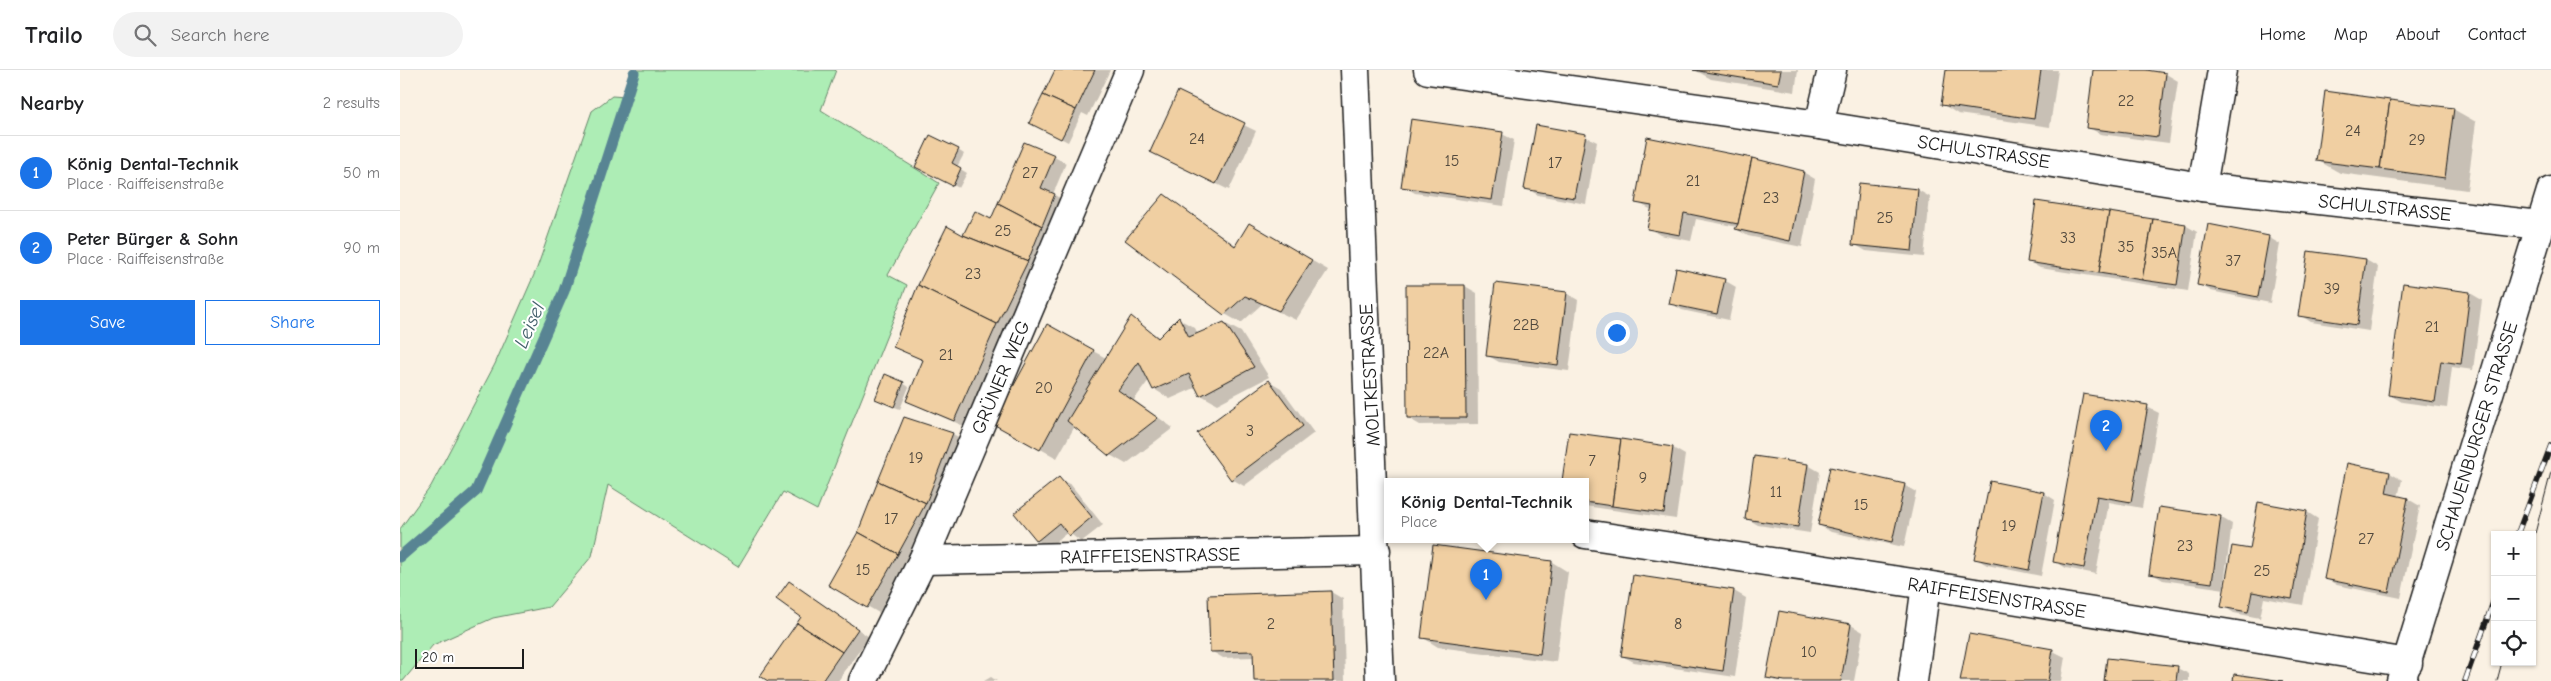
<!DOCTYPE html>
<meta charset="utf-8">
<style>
body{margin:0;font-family:"Comic Neue",sans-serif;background:#f2f2f2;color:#202124}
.controls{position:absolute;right:15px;bottom:15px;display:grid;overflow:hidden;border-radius:0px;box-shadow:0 1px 4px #0004}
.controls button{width:45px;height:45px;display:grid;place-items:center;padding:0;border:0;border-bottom:1px solid #e0e0e0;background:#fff;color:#202124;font:25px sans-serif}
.scale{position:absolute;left:15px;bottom:12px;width:109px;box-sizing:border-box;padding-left:5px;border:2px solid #1c1c1c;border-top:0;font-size:14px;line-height:18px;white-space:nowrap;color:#1c1c1c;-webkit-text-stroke:4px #fff;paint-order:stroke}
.you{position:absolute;left:1216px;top:262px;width:18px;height:18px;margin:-12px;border:4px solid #fff;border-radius:50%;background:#1a73e8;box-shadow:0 0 0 8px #1a73e833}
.badge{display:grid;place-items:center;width:32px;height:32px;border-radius:50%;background:#1a73e8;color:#fff;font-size:16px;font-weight:700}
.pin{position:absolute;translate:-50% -41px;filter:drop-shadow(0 1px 2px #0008)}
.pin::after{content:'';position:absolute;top:26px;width:18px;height:15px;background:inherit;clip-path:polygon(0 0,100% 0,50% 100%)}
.popup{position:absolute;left:984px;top:408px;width:205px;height:65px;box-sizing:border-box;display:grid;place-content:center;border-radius:0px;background:#fff;filter:drop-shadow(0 1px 4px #0005);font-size:16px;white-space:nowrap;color:#757577}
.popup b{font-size:19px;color:#202124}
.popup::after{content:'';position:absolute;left:50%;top:100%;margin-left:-10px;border:10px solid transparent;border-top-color:#fff}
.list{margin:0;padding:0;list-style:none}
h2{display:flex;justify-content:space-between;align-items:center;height:65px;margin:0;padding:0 20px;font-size:21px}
h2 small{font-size:16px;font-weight:400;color:#757577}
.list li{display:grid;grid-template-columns:32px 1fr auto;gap:15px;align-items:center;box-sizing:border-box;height:75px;padding:0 20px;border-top:1px solid #e0e0e0}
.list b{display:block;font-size:19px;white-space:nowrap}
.list p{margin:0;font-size:16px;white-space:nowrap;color:#757577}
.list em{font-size:16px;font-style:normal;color:#757577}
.actions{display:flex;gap:10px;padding:15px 20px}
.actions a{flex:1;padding:11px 0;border:1px solid #1a73e8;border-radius:0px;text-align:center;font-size:18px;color:#1a73e8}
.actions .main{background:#1a73e8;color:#fff}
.icon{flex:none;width:28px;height:28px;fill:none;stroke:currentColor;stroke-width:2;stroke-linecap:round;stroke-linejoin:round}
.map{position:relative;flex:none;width:2151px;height:611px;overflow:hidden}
header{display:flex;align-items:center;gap:30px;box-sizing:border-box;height:70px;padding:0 25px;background:#fff;border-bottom:1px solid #e0e0e0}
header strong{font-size:24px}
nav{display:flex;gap:28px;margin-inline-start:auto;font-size:18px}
.search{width:350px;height:45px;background:#f2f2f2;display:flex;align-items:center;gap:12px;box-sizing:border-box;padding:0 18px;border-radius:28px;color:#757577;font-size:19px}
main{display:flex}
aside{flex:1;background:#fff}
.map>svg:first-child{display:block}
.green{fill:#adedb5;stroke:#648468}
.shadow{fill:#0003}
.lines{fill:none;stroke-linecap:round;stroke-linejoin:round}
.stream{stroke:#598493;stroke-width:11}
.building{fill:#f0cfa2;stroke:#1c1c1c}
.minor-casing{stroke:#1c1c1c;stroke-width:31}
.minor{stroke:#fff;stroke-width:28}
.tram{stroke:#1c1c1c;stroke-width:1}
.rail-casing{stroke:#1c1c1c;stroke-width:5.5}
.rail{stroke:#fff;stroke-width:4;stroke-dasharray:11;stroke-linecap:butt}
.labels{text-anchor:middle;stroke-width:4;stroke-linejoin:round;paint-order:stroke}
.number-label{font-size:16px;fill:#51493e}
.street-label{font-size:19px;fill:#1c1c1c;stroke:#fff}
.water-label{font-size:20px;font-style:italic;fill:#45616c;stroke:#fff}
</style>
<header>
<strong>Trailo</strong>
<div class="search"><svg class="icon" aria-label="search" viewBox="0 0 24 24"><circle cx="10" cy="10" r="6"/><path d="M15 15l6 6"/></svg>Search here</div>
<nav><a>Home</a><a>Map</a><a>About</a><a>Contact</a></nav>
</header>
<main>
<aside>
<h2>Nearby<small>2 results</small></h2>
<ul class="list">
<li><span class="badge">1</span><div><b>König Dental-Technik</b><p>Place · Raiffeisenstraße</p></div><em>50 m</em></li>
<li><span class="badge">2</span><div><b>Peter Bürger &amp; Sohn</b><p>Place · Raiffeisenstraße</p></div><em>90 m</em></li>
</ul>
<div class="actions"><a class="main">Save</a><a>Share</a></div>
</aside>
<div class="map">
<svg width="2151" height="611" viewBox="0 0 2151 611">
<rect width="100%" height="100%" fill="#faf1e3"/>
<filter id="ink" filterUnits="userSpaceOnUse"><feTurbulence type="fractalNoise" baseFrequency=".02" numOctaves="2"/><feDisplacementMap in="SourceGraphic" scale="10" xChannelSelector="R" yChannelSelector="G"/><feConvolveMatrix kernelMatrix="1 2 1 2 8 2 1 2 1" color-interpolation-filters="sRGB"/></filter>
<g filter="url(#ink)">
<path class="green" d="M236 0H436L421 40 539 113 488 205 507 215 417 440 383 422 338 497 208 415 192 486 149 537 93 548 33 575 3 611H0V459L31 416 95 294 137 198 192 41 212 26 226 27Z"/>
<g class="shadow">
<path d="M657 0H710L688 46 682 43 668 72 637 56Z"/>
<path d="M1295 0H1398L1395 22 1311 9Z"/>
<path d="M1547 0H1658L1650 57 1558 44 1542 34Z"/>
<path d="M1695 0H1736L1766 4 1778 11 1769 73 1700 64 1688 57Z"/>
<path d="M778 23 856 61 829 120 751 82Z"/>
<path d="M2053 39 2076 52 2067 120 1940 103 1917 90Z"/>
<path d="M1102 64 1114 70 1104 136 1015 123 1003 116Z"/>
<path d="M1185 66 1197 72 1186 134 1138 125 1126 118Z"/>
<path d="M558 80 564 84 557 97 567 103 559 118 523 100Z"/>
<path d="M654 87 666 93 653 124 666 132 566 357 520 337 508 331 524 291 495 277 564 167 592 150Z"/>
<path d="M1403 102 1415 109 1402 177 1348 166 1336 159 1338 157 1296 149 1291 171 1260 165 1248 158 1252 140 1236 132Z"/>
<path d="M1460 115 1518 120 1530 127 1524 187 1466 181 1454 174Z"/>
<path d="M764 126 837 176 850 155 928 200 896 250 862 234 841 253 825 244Z"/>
<path d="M1785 155 1797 162 1788 221 1640 198 1628 191Z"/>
<path d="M1868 167 1880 174 1870 233 1811 221 1799 214Z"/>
<path d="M1909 182 1966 190 1978 197 1969 261 1911 252 1900 245Z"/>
<path d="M1324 210 1336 217 1329 250 1282 240 1271 233Z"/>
<path d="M2004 214 2070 223 2082 230 2073 300 2052 297 2047 338 2002 332 1990 325Z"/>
<path d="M1065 216 1077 223 1078 354 1020 355 1008 348Z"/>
<path d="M1166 223 1178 230 1169 301 1099 292 1087 285Z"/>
<path d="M731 248 760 268 779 249 795 258 798 264 824 253 841 262 869 307 817 334 801 325 797 317 770 329 754 319 749 310 734 330 773 358 726 394 710 385 675 356 657 388 611 363 693 281 706 288Z"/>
<path d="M869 311 881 318 914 363 844 416 832 409Z"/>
<path d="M503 313 509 317 500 339 482 332Z"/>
<path d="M1747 337 1759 343 1742 438 1709 432 1696 504 1666 498 1655 491Z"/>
<path d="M504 348 553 364 565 371 538 441 479 543 429 514 459 463Z"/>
<path d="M1170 363 1273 378 1285 385 1276 449 1185 436V411H1164Z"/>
<path d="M1408 395 1420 402 1410 463 1358 455 1346 448Z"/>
<path d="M1948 395 1990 403 2002 410 1998 427 2008 429 2020 436 2001 528 1937 515 1925 508Z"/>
<path d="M659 409 671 415 703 455 681 472 668 462 649 477 637 470Z"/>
<path d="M1504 415 1516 422 1504 477 1431 462 1419 455Z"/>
<path d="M1644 423 1655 430 1641 506 1587 495 1575 488Z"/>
<path d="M1907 442 1918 449 1903 535 1864 528 1860 548 1834 543 1823 536 1825 519 1763 510 1751 503 1820 447 1832 454 1824 514H1826L1851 480Z"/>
<path d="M1152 492 1168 502 1156 592 1038 577 1022 567Z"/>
<path d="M1234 507 1334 521 1346 528 1335 607 1234 592 1222 586Z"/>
<path d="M401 519 469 567 438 611H370L403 546Z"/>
<path d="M931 522 943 529 945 611H855L854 587 823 588 811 581Z"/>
<path d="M1451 555 1463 562 1454 611H1375L1368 607Z"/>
<path d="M1570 566 1653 581 1665 587 1661 611H1561Z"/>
<path d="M1777 598 1789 604V611H1706Z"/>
<path d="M591 607 597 611H584Z"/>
</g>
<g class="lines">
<path class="stream" d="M0 487 76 421 164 221 234 3"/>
</g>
<g class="building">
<path d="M655 0H695L676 40 643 25Z"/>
<path d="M1293 0H1381L1378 14Z"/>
<path d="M1546 0H1641L1634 49 1541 35Z"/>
<path d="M1693 0H1746L1766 3 1758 67 1686 58Z"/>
<path d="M778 21 845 53 816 114 750 82Z"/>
<path d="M1925 21 1990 30 1980 99 1916 91Z"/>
<path d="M643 25 676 40 661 69 629 53Z"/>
<path d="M1990 30 2054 38 2045 108 1980 99Z"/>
<path d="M1011 49 1103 62 1092 130 1001 117Z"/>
<path d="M1136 55 1186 64 1174 128 1124 119Z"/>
<path d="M530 65 559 79 552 93 561 98 553 116 515 97Z"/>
<path d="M1247 67 1352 88 1338 154 1284 143 1280 165 1247 159 1252 136 1235 133Z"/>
<path d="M624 72 655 85 641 118 655 124 642 156 598 133Z"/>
<path d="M1352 88 1404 101 1390 171 1335 159 1338 154Z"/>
<path d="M1459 113 1518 119 1512 181 1452 175Z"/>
<path d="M764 124 835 176 849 153 912 190 879 241 845 226 824 245 725 170Z"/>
<path d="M1636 131 1709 142 1699 203 1627 192Z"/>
<path d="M598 133 642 156 628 191 563 165 575 141 591 149Z"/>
<path d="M1709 142 1753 149 1742 210 1699 203Z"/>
<path d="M1753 149 1786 154 1777 215 1742 210Z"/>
<path d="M1808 154 1869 166 1858 227 1797 215Z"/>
<path d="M547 156 563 165 628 191 597 254 518 215Z"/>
<path d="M1908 181 1966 189 1957 255 1898 246Z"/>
<path d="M1276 198 1325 209 1317 244 1269 234Z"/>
<path d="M1095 213 1167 222 1158 295 1086 286Z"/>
<path d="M2003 213 2070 222 2061 294 2041 291 2035 332 1988 325Z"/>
<path d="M518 215 597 254 554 351 506 331 523 290 493 277Z"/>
<path d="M1006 215H1065L1066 348H1007Z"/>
<path d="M731 246 758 268 779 247 789 267 824 252 854 297 800 326 789 304 753 320 739 292 718 320 758 348 709 386 667 351Z"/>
<path d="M647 254 694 280 640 380 593 354Z"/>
<path d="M485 304 504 312 494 337 475 329Z"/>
<path d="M869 310 903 356 831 410 797 363Z"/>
<path d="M1683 324 1748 335 1731 432 1697 426 1684 498 1653 492Z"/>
<path d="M504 347 553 363 526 433 478 411Z"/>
<path d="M1169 362 1221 369 1212 436 1185 432V411H1162Z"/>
<path d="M1221 369 1273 377 1264 443 1212 436Z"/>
<path d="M1354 386 1408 394 1398 457 1345 449Z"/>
<path d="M1947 393 1990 402 1986 423 2008 428 1989 522 1924 509Z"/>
<path d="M1430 397 1505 414 1492 472 1418 455Z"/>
<path d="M659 407 692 447 669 466 659 453 637 471 614 443Z"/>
<path d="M478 411 526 433 498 484 458 462Z"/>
<path d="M1590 411 1644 422 1629 500 1574 489Z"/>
<path d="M1858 432 1907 441 1892 529 1852 522 1848 542 1821 537 1832 476 1850 479Z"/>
<path d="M1759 437 1821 446 1812 513 1749 504Z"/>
<path d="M458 462 498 484 467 538 428 515Z"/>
<path d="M1033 475 1152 491 1140 584 1021 568Z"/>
<path d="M1233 505 1334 520 1323 601 1221 586Z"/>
<path d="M389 511 458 559 442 582 397 553 401 547 376 529Z"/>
<path d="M931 521 934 611H854L853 581 810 582 808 525Z"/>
<path d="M1379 541 1451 554 1441 611H1385L1366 608Z"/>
<path d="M397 553 442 582 422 611H368L360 606Z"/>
<path d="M1569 564 1653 579 1648 611H1560Z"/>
<path d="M1707 588 1778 596 1776 611H1704Z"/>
<path d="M1834 604 1883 611H1833Z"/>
</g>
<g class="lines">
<defs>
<g id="minor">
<path d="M955 0 980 611"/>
<path d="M1028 0 1419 55 1802 117 2140 155"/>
<path d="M1419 55 1432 0"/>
<path d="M1802 117 1822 0"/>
<path d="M1185 464 1526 515 2008 593"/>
<path d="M523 490 976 481"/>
<path d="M463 611 523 490 730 0"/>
<path d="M1513 611 1526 515"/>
<path d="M2001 611 2151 121"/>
</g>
</defs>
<use href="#minor" class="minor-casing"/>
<use href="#minor" class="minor"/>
<g class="tram">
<path d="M2132 475 2151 402"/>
<path d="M2097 611 2102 592"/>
</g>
<defs>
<g id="rail">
<path d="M2117 465 2151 375"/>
<path d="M2065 611 2095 527"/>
</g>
</defs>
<use href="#rail" class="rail-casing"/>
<use href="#rail" class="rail"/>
</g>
</g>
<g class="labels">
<g class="number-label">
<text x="1726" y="36">22</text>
<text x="1953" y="66">24</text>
<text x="797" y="74">24</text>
<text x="2017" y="75">29</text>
<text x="1052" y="96">15</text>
<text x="1155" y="98">17</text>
<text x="630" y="108">27</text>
<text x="1293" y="116">21</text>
<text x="1371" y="133">23</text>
<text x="1485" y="153">25</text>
<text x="603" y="166">25</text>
<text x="1668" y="173">33</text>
<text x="1726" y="182">35</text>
<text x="1764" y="188">35A</text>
<text x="1833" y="196">37</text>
<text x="573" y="209">23</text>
<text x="1932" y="224">39</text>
<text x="1126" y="260">22B</text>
<text x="2032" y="262">21</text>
<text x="1036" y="288">22A</text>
<text x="546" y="290">21</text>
<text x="644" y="323">20</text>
<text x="850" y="366">3</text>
<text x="516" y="393">19</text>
<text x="1192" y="396">7</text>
<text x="1243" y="413">9</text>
<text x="1376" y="427">11</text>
<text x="1461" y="440">15</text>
<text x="491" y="454">17</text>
<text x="1609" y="461">19</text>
<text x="1966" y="474">27</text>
<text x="1785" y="481">23</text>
<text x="463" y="505">15</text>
<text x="1862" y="506">25</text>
<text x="871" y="559">2</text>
<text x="1278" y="559">8</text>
<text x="1409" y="587">10</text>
</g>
<g class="street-label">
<text transform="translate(1584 81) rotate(9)" y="7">SCHULSTRASSE</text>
<text transform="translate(1985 137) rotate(6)" y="7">SCHULSTRASSE</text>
<text transform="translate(969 305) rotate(-93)" y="7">MOLTKESTRASSE</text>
<text transform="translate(600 307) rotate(-67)" y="7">GRÜNER WEG</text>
<text transform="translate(2076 366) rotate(-73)" y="7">SCHAUENBURGER STRASSE</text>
<text transform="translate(750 485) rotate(-1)" y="7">RAIFFEISENSTRASSE</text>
<text transform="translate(1597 527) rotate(9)" y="7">RAIFFEISENSTRASSE</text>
</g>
<g class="water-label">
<text transform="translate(129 255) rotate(-66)" y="7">Leisel</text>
</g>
</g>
</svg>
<div class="controls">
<button>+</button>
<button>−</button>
<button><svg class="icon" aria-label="locate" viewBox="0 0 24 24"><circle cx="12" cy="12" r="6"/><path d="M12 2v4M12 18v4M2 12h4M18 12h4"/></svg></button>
</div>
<div class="scale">20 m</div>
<div class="you"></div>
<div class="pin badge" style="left:1086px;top:530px">1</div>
<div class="popup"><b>König Dental-Technik</b>Place</div>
<div class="pin badge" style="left:1706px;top:381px">2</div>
</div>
</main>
